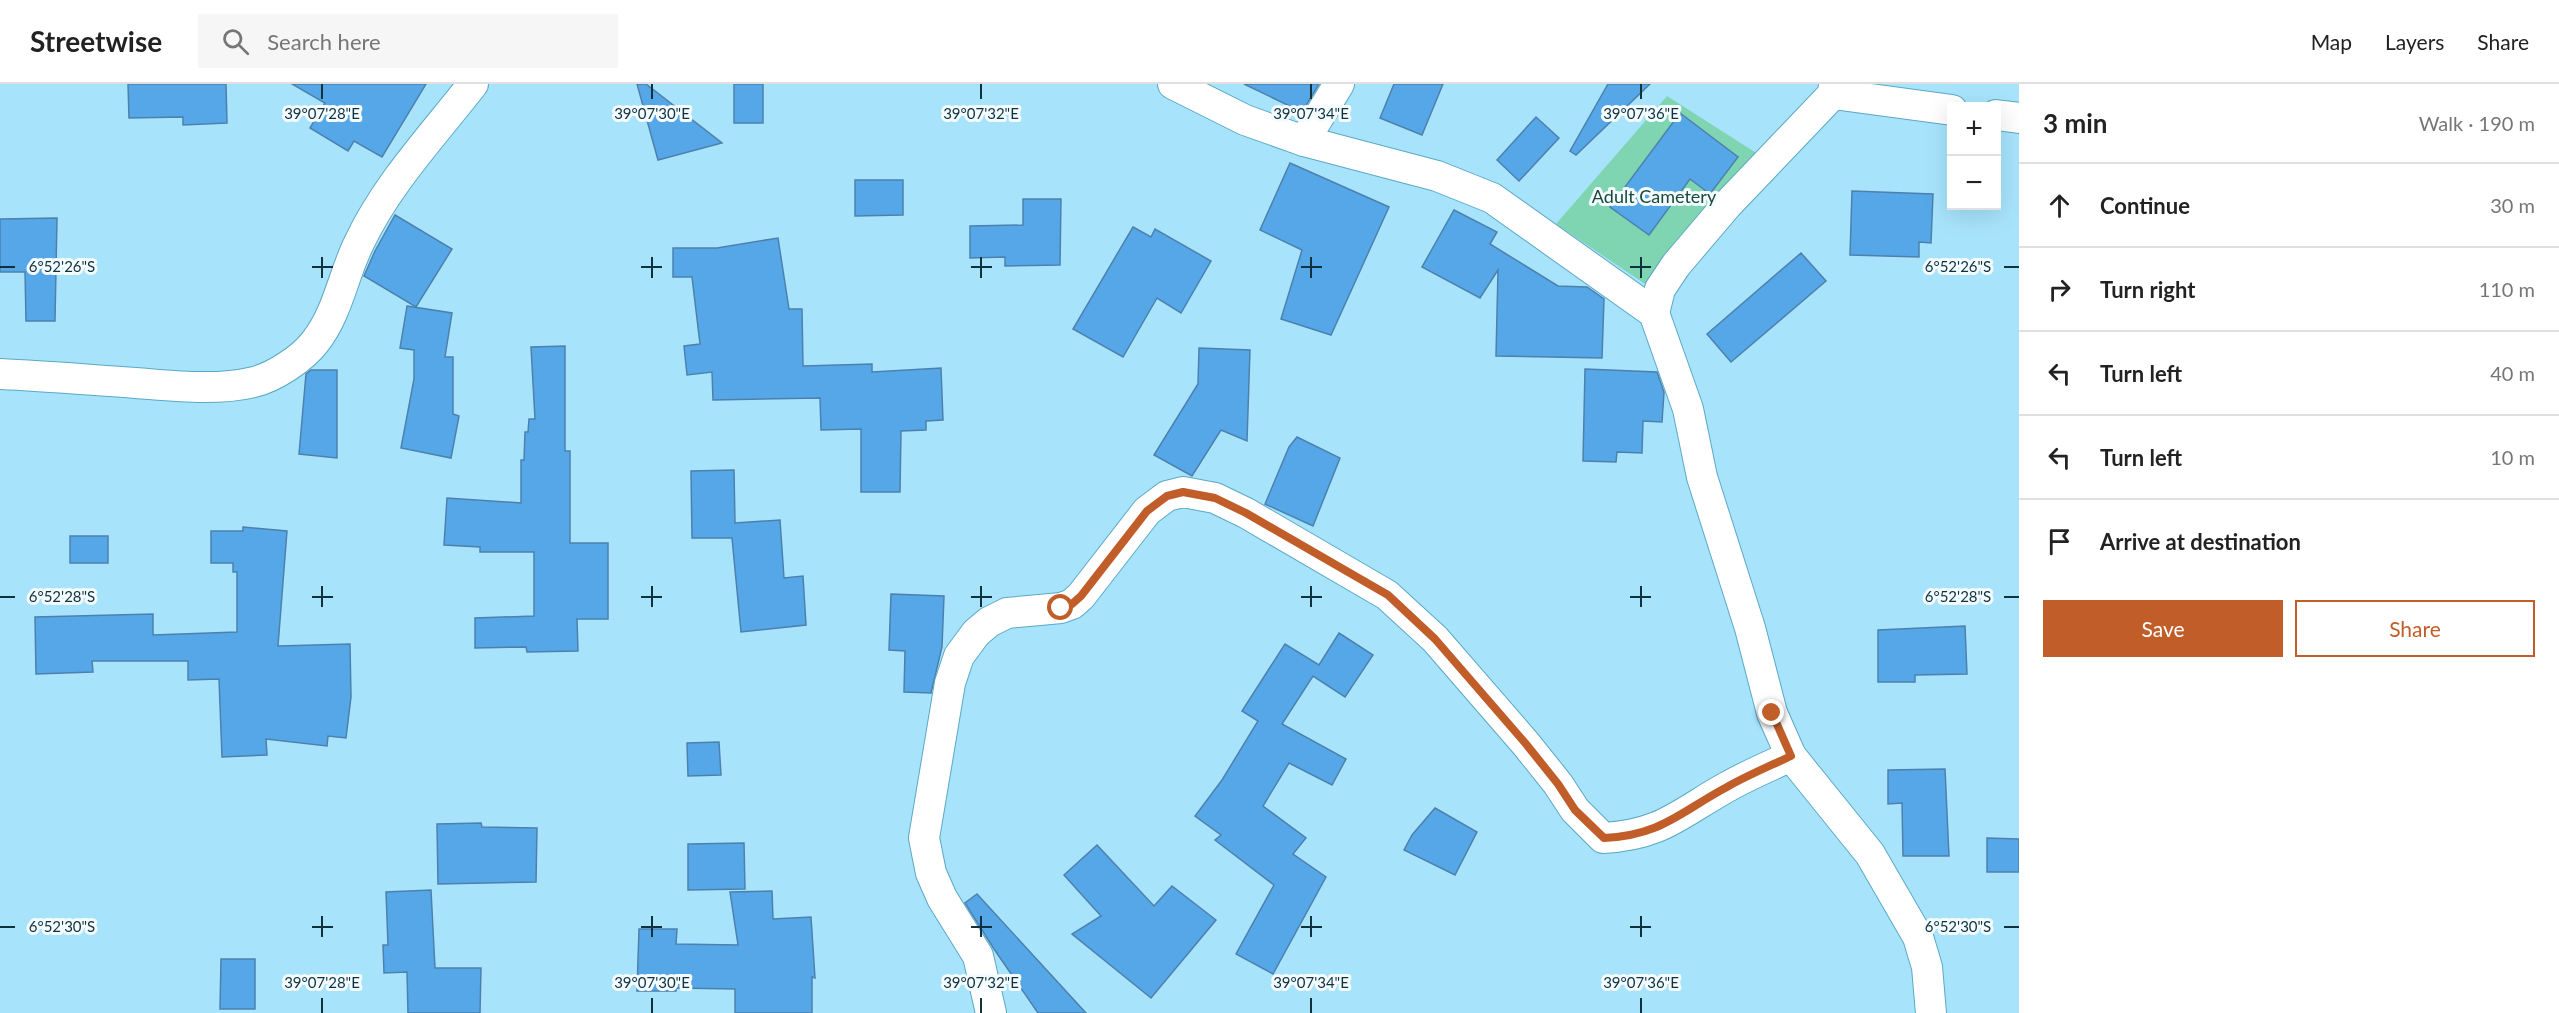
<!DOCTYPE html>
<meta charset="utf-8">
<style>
body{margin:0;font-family:Lato,sans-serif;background:#f6f6f6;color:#222}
.controls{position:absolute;right:18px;top:18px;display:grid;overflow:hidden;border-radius:0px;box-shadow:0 6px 24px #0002}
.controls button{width:54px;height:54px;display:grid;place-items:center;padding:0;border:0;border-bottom:2px solid #e0e0e0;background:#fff;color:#222;font:30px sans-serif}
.stop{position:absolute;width:18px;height:18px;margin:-14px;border:4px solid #c15d29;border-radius:50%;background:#fff}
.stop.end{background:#c15d29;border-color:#fff;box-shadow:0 2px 6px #0008}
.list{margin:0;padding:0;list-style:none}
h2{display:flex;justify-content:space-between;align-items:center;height:78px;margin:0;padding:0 24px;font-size:26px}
h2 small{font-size:20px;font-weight:400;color:#767676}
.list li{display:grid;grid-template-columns:39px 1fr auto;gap:18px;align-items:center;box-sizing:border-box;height:84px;padding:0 24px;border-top:2px solid #e0e0e0}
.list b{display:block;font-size:22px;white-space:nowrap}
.list em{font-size:20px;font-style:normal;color:#767676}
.actions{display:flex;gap:12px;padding:18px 24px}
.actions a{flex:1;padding:14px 0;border:2px solid #c15d29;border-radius:0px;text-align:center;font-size:21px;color:#c15d29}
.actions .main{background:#c15d29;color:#fff}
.icon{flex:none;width:33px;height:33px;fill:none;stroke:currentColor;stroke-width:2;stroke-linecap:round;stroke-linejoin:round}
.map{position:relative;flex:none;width:2019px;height:929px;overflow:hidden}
header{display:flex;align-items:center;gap:36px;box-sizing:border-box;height:84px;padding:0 30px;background:#fff;border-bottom:2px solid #e0e0e0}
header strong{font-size:28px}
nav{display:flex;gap:33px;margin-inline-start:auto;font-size:21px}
.search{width:420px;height:54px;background:#f6f6f6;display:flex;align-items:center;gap:15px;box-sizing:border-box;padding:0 21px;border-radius:0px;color:#767676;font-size:22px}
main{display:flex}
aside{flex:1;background:#fff}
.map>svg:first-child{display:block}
.green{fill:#7fd5b1}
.building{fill:#56a7e8;stroke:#4d81ad;stroke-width:1.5}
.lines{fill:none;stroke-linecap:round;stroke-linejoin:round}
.minor-casing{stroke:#5ba8c5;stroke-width:32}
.minor{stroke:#fff;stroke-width:30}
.route{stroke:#c15d29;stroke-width:8}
.ticks{fill:none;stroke:#10323e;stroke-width:2}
.labels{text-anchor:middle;stroke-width:6;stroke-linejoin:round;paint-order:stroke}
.park-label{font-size:18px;fill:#194937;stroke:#f4fbfe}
.ticks-label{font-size:15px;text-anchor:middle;fill:#10323e;stroke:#f4fbfe;stroke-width:6;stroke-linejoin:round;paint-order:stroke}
</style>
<header>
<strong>Streetwise</strong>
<div class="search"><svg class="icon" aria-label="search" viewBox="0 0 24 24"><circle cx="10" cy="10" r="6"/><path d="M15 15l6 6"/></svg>Search here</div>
<nav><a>Map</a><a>Layers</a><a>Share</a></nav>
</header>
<main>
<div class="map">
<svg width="2019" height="929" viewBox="0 0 2019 929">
<rect width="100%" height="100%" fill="#a7e4fc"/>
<path class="green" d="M1667 12 1761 72 1651 204 1556 140Z"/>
<g class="building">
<path d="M128 0H226L227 39 183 41V33L129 34Z"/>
<path d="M292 0H426L382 73 354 57 348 67 310 44 325 19Z"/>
<path d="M637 0H646L722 59 658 76Z"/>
<rect x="734" y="0" width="29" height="39"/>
<path d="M1244 0H1319L1302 28Z"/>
<path d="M1394 0H1443L1422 51 1380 34Z"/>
<path d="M1608 0H1650L1576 71 1570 67Z"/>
<path d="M1680 29 1738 73 1710 110 1690 95 1649 151 1610 123Z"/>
<path d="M1536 33 1559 54 1519 97 1497 76Z"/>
<path d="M1290 79 1389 123 1331 251 1281 235 1302 166 1260 146Z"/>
<path d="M855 96H903V131L855 132Z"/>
<path d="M1852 107 1933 110 1931 159 1919 158V173L1850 171Z"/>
<path d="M1023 115H1061L1060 181 1005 182V173L970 174V142L1023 141Z"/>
<path d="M1454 126 1497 148 1490 160 1558 202 1587 203 1604 215 1602 274 1496 272 1498 186 1480 214 1422 183Z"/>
<path d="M395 131 452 165 416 223 364 192 375 167Z"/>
<path d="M57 134 55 237H26L25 188H0V135Z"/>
<path d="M1133 143 1151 153 1155 145 1211 177 1181 229 1157 214 1123 273 1073 245Z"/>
<path d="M778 154 789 225H802L803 282 872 280V288L941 284 943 336 926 337V346L901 347 900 408H861V345L821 346 820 314 713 316 712 288 687 291 684 262 700 260 692 193H673V164H717Z"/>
<path d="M1801 169 1826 197 1731 278 1707 250Z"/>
<path d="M407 222 452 229 445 273H453V330L459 332 451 374 401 364 414 295V266L400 264Z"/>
<path d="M565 262V367H570V459H608V535H577L578 567 527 568 526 563 475 564V534L534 532V468H480V463L444 461 447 414 521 419V376H524L525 348H528L529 335H535L531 263Z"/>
<path d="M1199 264 1250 266 1247 357 1221 346 1192 392 1154 371 1198 300Z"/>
<path d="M1585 285 1657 288 1664 308 1662 338 1643 337 1642 369 1617 368 1616 378 1583 377Z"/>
<path d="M311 286H337V374L299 370 306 290Z"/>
<path d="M1297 353 1340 374 1313 442 1265 420 1289 363Z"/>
<path d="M734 386 735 439 780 436 784 494 803 492 806 541 741 548 732 454H692L691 387Z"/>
<path d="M243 443 287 447 278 562 350 560 351 613 346 654 328 652 327 662 266 655 267 671 222 673 219 595 188 596V577H92L93 588 36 590 35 533 153 530V551L237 548V488H233V479H211V447H243Z"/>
<rect x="70" y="452" width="38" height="27"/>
<path d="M891 510 944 512 942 563 931 609 904 608 905 567 889 566Z"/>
<path d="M1965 542 1967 590 1915 591V598H1878V546Z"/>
<path d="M1339 549 1373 571 1345 613 1313 592 1282 640 1346 675 1332 701 1289 679 1263 722 1306 754 1293 770 1326 793 1273 890 1236 870 1274 801 1215 756 1221 751 1195 732 1222 696 1258 637 1242 627 1285 560 1319 581Z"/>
<path d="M719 658 721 691 688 692 687 659Z"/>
<path d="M1945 685 1949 772H1903L1902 719 1888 720V686Z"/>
<path d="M1435 724 1477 748 1455 791 1404 766 1412 751Z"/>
<path d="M481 739 482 743 537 744 536 798 438 800 437 740Z"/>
<path d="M1987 754 2019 755V788H1987Z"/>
<path d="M744 759 745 805 688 806V760Z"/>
<path d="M1097 761 1154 822 1172 802 1216 836 1151 914 1072 850 1101 832 1064 791Z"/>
<path d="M431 806 435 884H481L480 929H408L407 888 384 889 383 861H388L386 808Z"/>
<path d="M772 807 773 835 811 833 815 894 812 893V929H735V905L676 904V907H637L639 845H677L676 860 738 861 730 808Z"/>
<path d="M977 810 1086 929H1038L994 865 965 819Z"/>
<path d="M221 875H255V925H220Z"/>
</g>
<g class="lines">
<defs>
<g id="minor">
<path d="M1173 0 1245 36 1304 57 1437 92 1492 114 1654 229 1688 325 1702 393 1750 544 1772 629 1791 672 1870 770 1918 853 1927 883 1931 929"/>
<path d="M1833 10 1952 26"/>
<path d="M1996 31 2019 34"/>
<path d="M1304 57 1339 0"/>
<path d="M1654 229 1660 205 1676 181 1727 121 1833 10 1834 0"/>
<path d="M0 290C46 292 91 296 136 299 175 302 216 307 254 298 274 293 302 275 315 258 338 229 343 191 359 159 386 101 434 50 473 0"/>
<path d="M991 929 978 872 942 814 931 789 924 754 950 599 959 572 976 549 989 538 1007 529 1061 524 1072 520 1081 512 1147 427 1167 412 1183 408 1215 414 1246 429 1387 511 1435 555 1526 660 1558 700 1575 726 1603 754C1662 751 1680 729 1727 703 1748 691 1770 682 1791 672"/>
</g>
</defs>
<use href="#minor" class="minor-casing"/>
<use href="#minor" class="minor"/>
</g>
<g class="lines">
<path class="route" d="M1061 524 1072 520 1081 512 1147 427 1167 412 1183 408 1215 414 1246 429 1388 511 1435 555 1526 660 1558 700 1575 726 1604 754C1662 751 1680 728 1727 703 1748 691 1770 682 1791 672L1772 629"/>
</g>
<path class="ticks" d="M322 0V15M652 0V15M981 0V15M1311 0V15M1641 0V15M322 173V194M652 173V194M981 173V194M1311 173V194M1641 173V194M0 183H15M312 183H333M641 183H662M971 183H992M1301 183H1322M1630 183H1651M2004 183H2019M322 502V523M652 502V523M981 502V523M1311 502V523M1641 502V523M0 513H15M312 513H333M641 513H662M971 513H992M1301 513H1322M1630 513H1651M2004 513H2019M322 832V853M652 832V853M981 832V853M1311 832V853M1641 832V853M0 843H15M312 843H333M641 843H662M971 843H992M1301 843H1322M1630 843H1651M2004 843H2019M322 914V929M652 914V929M981 914V929M1311 914V929M1641 914V929"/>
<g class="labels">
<g class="park-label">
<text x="1654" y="119">Adult Cametery</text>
</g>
</g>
<g class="ticks-label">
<text x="322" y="35">39°07'28"E</text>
<text x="652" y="35">39°07'30"E</text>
<text x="981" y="35">39°07'32"E</text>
<text x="1311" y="35">39°07'34"E</text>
<text x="1641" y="35">39°07'36"E</text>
<text x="62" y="188">6°52'26"S</text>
<text x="1958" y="188">6°52'26"S</text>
<text x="62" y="518">6°52'28"S</text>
<text x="1958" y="518">6°52'28"S</text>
<text x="62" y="848">6°52'30"S</text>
<text x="1958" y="848">6°52'30"S</text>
<text x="322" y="904">39°07'28"E</text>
<text x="652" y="904">39°07'30"E</text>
<text x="981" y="904">39°07'32"E</text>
<text x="1311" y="904">39°07'34"E</text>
<text x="1641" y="904">39°07'36"E</text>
</g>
</svg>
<div class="controls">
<button>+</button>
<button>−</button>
</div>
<div class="stop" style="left:1061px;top:524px"></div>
<div class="stop end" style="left:1772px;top:629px"></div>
</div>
<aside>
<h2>3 min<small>Walk · 190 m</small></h2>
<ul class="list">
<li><svg class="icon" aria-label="ahead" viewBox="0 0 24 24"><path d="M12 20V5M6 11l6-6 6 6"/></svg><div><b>Continue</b></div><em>30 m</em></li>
<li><svg class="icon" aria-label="right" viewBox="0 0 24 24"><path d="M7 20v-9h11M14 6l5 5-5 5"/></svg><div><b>Turn right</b></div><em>110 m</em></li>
<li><svg class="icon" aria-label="left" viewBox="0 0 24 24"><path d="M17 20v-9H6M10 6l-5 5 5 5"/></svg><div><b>Turn left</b></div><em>40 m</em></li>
<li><svg class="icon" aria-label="left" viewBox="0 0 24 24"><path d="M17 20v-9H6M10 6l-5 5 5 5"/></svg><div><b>Turn left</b></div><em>10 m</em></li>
<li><svg class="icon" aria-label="arrive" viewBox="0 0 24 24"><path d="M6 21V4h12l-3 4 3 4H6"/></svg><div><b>Arrive at destination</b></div></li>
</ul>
<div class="actions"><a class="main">Save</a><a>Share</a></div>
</aside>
</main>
